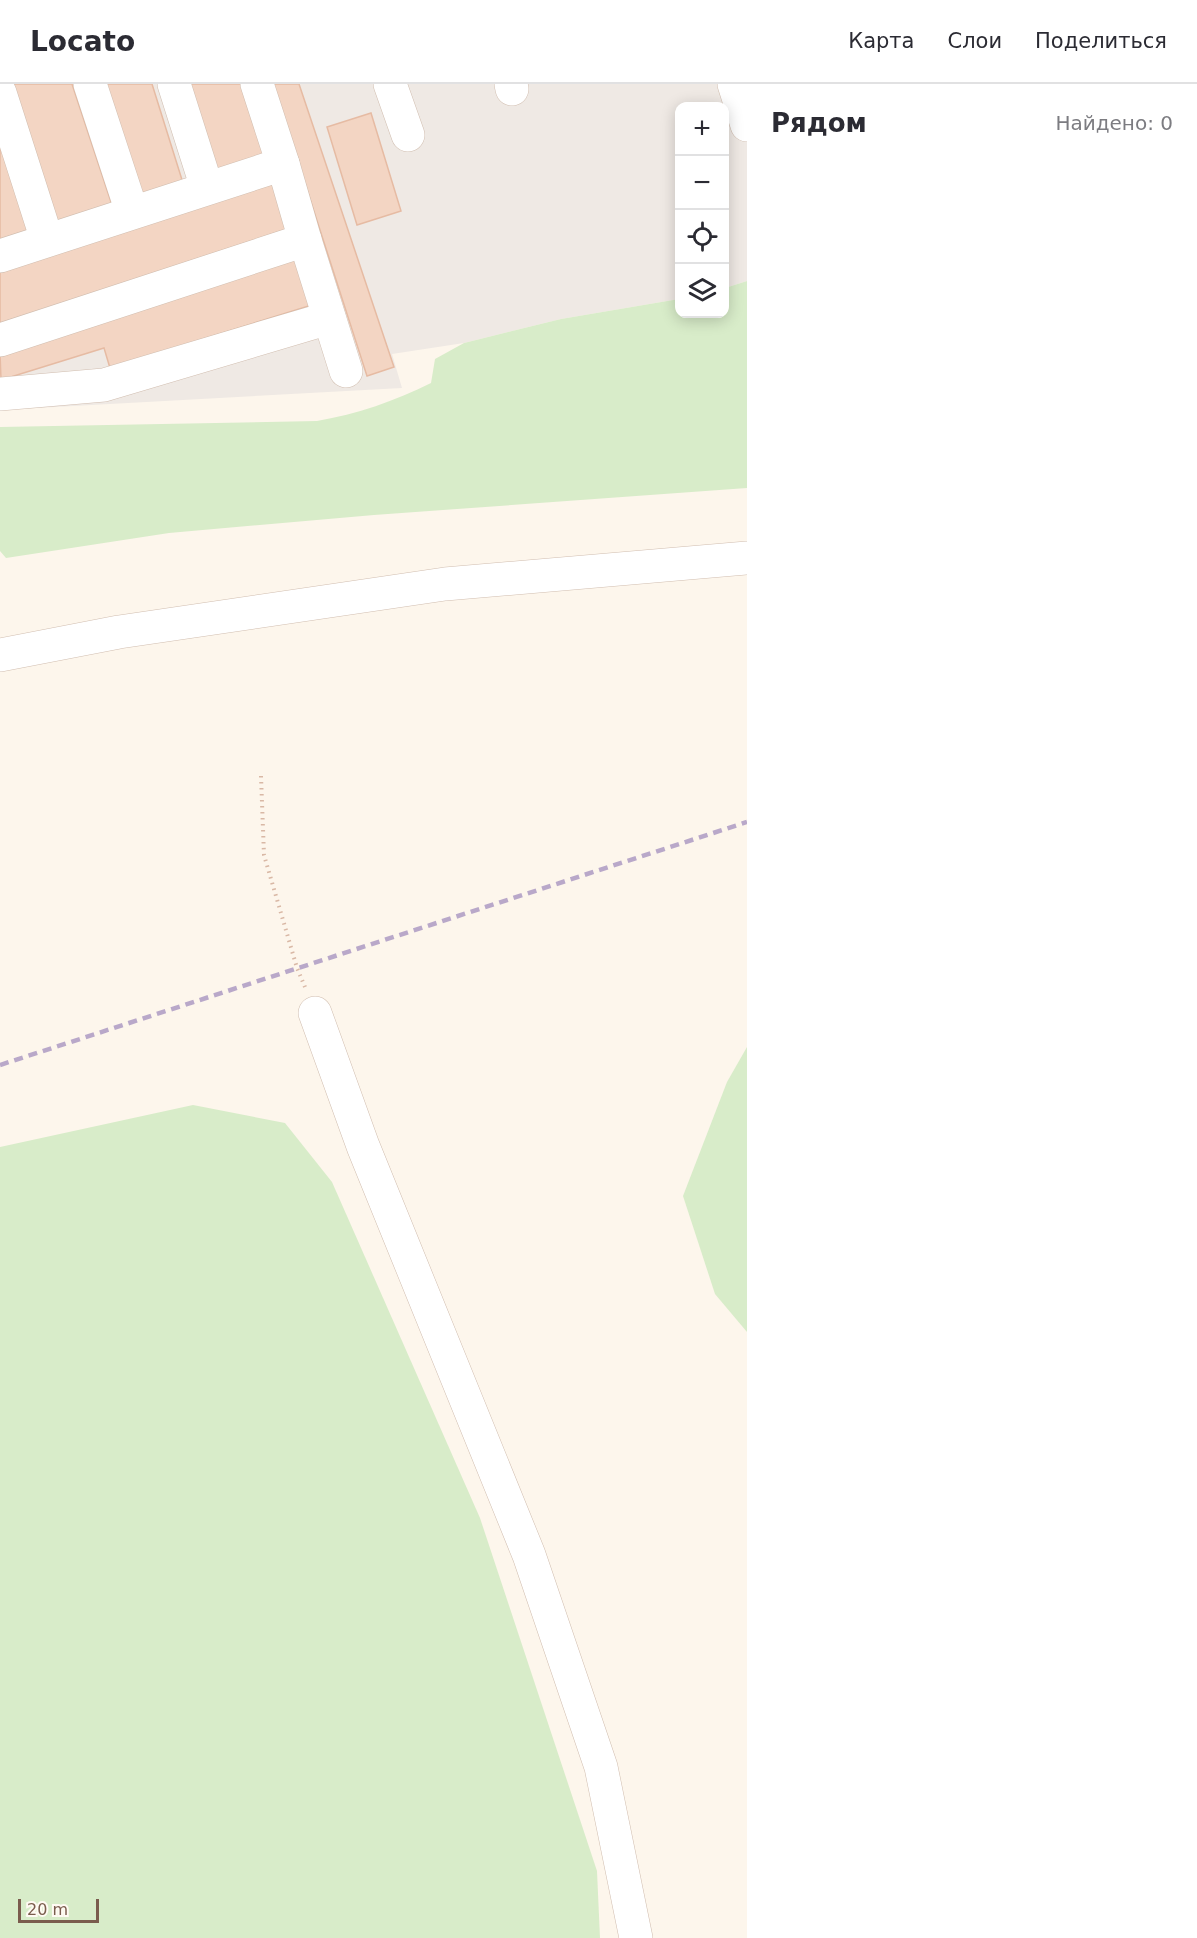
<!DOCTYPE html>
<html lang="ru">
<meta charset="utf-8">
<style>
body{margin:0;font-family:"DejaVu Sans",sans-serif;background:#f2f2f3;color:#2b2b33}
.controls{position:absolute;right:18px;top:18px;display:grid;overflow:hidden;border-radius:12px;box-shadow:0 3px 15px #0003}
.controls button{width:54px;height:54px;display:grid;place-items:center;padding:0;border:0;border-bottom:2px solid #e1e1e2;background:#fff;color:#2b2b33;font:30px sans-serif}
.scale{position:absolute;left:18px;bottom:15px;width:81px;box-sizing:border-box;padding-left:6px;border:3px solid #7a5c4d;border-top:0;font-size:16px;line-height:21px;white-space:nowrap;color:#7a5c4d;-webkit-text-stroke:4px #fffaf3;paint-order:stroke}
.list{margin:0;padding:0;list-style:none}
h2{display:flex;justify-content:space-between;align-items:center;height:78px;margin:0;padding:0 24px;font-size:26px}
h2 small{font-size:20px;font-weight:400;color:#7c7c81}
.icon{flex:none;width:33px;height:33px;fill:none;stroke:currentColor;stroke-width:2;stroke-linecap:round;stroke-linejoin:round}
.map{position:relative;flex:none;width:747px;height:1854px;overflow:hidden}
header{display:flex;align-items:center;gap:36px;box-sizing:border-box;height:84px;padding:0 30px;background:#fff;border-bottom:2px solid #e1e1e2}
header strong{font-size:28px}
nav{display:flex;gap:33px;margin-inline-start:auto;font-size:21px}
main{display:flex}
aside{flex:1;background:#fff}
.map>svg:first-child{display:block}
.industrial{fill:#efe9e4}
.green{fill:#d8ecc9}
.building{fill:#f3d5c3;stroke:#e6bba3;stroke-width:1.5}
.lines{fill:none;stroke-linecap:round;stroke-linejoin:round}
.minor-casing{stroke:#d1beb0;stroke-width:34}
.path{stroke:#d9b8a5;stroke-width:4;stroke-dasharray:1.5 4.5;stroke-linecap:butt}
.minor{stroke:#fff;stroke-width:33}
.rail{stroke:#b9a8c9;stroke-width:4.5;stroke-dasharray:9 6;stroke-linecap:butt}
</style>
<header>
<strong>Locato</strong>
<nav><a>Карта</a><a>Слои</a><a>Поделиться</a></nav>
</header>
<main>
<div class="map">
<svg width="747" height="1854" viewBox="0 0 747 1854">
<rect width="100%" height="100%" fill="#fdf6ec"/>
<path class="industrial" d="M0 0H747V197L725 204 724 22H680L679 215 561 235 464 259 392 270 402 304 0 326Z"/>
<g class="green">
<path d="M747 197V404L374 431 169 449 6 474 0 467V343L317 337C357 330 395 317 431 299L435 275 464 259 561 235 679 215 680 230H724L725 204Z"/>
<path d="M747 963V1248L715 1210 683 1112 727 998Z"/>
<path d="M193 1021 285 1039 332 1098 480 1434 597 1787 600 1854H0V1063Z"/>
</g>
<g class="building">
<path d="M12 0H72L113 124 59 142Z"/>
<path d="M103 0H152L183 99 138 113Z"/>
<path d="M188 0H244L267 76 217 91Z"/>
<path d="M273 0H299L394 283 367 292Z"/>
<path d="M371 29 401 127 357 141 327 43Z"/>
<path d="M0 54 30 149 0 159Z"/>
<path d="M277 96 290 144 0 240V186Z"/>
<path d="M297 175 312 221 110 284 104 264 1 296 0 269Z"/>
</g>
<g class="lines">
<defs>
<g id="minor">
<path d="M90 0 132 128"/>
<path d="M174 0 207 104"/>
<path d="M390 0 408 51"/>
<path d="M511 0 512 5"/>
<path d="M734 0 747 41"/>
<path d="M0 9 47 156"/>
<path d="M283 80 305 156 346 287"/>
<path d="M0 172 283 80 257 0"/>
<path d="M0 256 305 156"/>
<path d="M0 310 104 301 329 234"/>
<path d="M0 571 119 548 445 500 747 474"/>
<path d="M315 929 363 1062 529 1471 601 1683 636 1854"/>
</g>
</defs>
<use href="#minor" class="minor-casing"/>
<path class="path" d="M261 692 264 771 297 884 305 903"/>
<use href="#minor" class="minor"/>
<path class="rail" d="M0 981 747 738"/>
</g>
</svg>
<div class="controls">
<button>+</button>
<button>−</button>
<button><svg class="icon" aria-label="locate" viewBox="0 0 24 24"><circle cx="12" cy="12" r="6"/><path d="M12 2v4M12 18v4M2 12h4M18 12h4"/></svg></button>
<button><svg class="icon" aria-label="layers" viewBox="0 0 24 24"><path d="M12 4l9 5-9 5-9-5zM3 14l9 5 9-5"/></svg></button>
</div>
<div class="scale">20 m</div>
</div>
<aside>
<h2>Рядом<small>Найдено: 0</small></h2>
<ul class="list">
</ul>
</aside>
</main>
